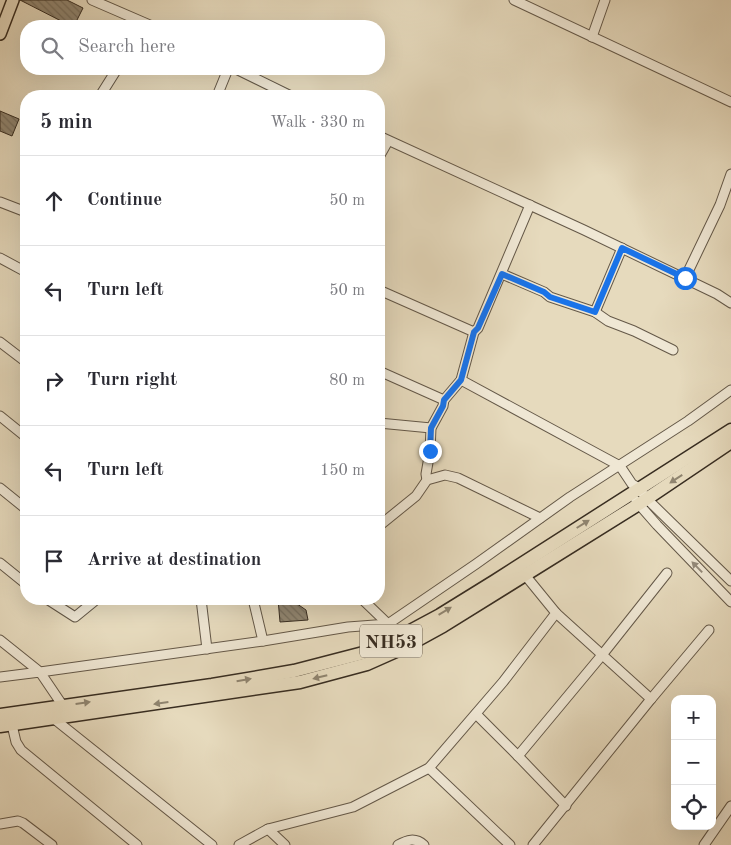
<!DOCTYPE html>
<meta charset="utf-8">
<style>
body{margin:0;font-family:"Old Standard TT",serif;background:#f2f2f3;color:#2b2b33}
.controls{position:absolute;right:15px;bottom:15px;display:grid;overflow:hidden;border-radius:10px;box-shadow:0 5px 20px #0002}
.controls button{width:45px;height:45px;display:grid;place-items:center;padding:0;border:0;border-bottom:1px solid #e1e1e2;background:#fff;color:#2b2b33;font:25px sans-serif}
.stop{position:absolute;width:15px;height:15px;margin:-11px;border:4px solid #1a73e8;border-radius:50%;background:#fff}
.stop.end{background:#1a73e8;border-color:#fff;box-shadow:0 1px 5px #0008}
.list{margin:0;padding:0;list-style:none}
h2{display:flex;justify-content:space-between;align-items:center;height:65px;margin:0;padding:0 20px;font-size:21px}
h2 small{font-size:16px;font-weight:400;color:#7c7c81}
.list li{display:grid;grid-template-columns:32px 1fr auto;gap:15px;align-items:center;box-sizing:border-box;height:90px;padding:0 20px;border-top:1px solid #e1e1e2}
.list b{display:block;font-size:19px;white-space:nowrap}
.list em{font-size:16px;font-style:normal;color:#7c7c81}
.icon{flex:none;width:28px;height:28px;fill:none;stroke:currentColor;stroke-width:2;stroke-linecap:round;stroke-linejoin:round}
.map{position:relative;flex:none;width:731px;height:845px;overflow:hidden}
.search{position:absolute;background:#fff;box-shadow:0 5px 20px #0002;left:20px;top:20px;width:365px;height:55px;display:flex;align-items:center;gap:12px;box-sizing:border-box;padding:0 18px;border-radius:20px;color:#7c7c81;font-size:19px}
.panel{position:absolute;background:#fff;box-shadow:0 5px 20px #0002;left:20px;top:90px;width:365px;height:515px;border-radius:20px}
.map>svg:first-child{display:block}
.building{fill:url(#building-back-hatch);stroke:#382d21}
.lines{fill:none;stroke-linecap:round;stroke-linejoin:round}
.minor-casing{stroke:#645848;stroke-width:11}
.major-casing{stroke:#382d21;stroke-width:14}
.highway-casing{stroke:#382d21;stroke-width:15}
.minor{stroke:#efe7d4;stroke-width:9}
.major{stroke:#e6dabd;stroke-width:11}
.highway{stroke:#e6dabd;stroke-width:12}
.oneway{fill:#8f846f}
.oneway2{fill:#948a7a}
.route{stroke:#1a73e8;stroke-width:6}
.labels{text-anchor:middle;stroke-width:4;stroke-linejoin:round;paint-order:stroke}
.shield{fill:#efe7d4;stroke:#6f6557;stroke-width:1}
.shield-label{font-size:19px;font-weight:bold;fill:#382d21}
</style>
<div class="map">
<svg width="731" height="845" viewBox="0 0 731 845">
<defs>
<pattern id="building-back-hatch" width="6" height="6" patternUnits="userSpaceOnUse" patternTransform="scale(1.25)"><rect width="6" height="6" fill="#928772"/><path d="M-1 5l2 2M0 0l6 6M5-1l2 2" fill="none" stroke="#786f5d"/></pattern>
</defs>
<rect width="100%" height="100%" fill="#e6dabd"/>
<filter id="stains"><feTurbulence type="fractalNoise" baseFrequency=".004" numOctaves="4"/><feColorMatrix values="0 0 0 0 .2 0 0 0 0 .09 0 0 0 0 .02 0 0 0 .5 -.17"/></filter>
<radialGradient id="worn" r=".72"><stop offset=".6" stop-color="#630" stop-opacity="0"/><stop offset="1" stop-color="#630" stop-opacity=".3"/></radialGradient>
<g class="building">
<path d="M20 0H67L83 8 74 26H71Z"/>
<path d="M0 111 19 119 12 136 0 131Z"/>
<path d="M278 599H290L306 610 308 620 280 622Z"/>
</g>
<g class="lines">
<defs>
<g id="minor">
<path d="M92 0 152 26"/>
<path d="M514 0 731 102"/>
<path d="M592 37 605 0"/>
<path d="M236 69 291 96"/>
<path d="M100 96 117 69"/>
<path d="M217 96 228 69"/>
<path d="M379 136 584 230 717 294 731 303"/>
<path d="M379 157 388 141"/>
<path d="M0 202 26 212"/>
<path d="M0 258 26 272"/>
<path d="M502 274 544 292 550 297 595 312 608 321 634 331 673 350"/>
<path d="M685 278 720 205 731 174"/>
<path d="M379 290 474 332"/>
<path d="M595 312 622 248"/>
<path d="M0 342 26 362"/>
<path d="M379 371 444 400"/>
<path d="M461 380 620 466 632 484 639 488 646 498 731 581"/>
<path d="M0 416 26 437"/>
<path d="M379 423 431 428"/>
<path d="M427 480 426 474 430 451 431 428 443 406 444 400 461 380 474 332 478 328 530 205"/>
<path d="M0 488 26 509"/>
<path d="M636 501 657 525 731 602"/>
<path d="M379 526 416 496 427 480 445 475 458 478 540 518"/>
<path d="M0 563 26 584"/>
<path d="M47 599 75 617 97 599"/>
<path d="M201 599 207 649"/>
<path d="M253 599 263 641"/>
<path d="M362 599 388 624 397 638"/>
<path d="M0 640 40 672 263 641 348 627 388 624 476 564 570 497 688 421 731 390"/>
<path d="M0 677 40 672 63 706"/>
<path d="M651 699 709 630"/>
<path d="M476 714 518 756 566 806"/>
<path d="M53 718 212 845"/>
<path d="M12 725 16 742 21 750 137 845"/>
<path d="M518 756 602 655 667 573"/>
<path d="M429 768 510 845"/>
<path d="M0 824 18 821 23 823 52 845"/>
<path d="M268 829 285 845"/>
<path d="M239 845 268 829 353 807 429 768 503 682 556 613 525 575"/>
<path d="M398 845C407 840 415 837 424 845"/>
<path d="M533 845 651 699 556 613"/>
<path d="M704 845 731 806"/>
</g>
<path id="major" d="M0 34 13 0"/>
<g id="highway">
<path d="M0 715 212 685 294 671 371 651 397 638 440 615 495 581 731 430"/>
<path d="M0 726 300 682 367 664 403 648 443 626 639 504 731 442"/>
</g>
</defs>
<use href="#minor" class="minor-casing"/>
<use href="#major" class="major-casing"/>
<use href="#highway" class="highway-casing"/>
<use href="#minor" class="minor"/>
<use href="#major" class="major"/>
<use href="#highway" class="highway"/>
</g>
<defs><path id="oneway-solid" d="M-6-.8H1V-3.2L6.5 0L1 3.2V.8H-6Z" transform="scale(1.25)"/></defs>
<g class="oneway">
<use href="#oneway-solid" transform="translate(676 479) rotate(147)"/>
<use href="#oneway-solid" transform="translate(583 524) rotate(-32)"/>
<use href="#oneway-solid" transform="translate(445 611) rotate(-31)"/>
<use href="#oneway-solid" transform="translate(320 677) rotate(166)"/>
<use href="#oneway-solid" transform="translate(244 680) rotate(-10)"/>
<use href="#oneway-solid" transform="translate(83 703) rotate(-8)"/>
<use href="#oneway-solid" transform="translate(161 703) rotate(172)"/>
</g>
<use class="oneway2" href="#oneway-solid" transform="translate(697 567) rotate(-134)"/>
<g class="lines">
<path class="route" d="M430 451 431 428 443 406 444 400 461 380 474 332 478 328 502 274 544 292 550 297 595 312 622 248 685 278"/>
</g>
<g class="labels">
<rect class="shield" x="360" y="624.5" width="62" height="33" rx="4"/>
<g class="shield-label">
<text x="391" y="648">NH53</text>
</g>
</g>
<rect width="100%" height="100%" filter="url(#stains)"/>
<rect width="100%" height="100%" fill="url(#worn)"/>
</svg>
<div class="controls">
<button>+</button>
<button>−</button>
<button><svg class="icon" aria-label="locate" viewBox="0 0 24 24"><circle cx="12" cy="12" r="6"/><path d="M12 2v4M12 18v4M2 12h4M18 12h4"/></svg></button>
</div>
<div class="stop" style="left:685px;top:278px"></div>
<div class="stop end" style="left:430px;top:451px"></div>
<div class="search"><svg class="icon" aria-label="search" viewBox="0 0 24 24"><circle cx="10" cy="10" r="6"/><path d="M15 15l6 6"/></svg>Search here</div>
<section class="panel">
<h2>5 min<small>Walk · 330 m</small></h2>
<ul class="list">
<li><svg class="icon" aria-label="ahead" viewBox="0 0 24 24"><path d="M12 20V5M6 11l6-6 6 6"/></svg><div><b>Continue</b></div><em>50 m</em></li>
<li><svg class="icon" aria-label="left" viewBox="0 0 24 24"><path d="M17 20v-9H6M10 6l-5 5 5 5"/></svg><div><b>Turn left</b></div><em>50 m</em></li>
<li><svg class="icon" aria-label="right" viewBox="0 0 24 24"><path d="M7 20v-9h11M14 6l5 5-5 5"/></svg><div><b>Turn right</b></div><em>80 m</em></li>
<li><svg class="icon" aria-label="left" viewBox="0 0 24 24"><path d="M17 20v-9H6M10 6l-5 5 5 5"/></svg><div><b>Turn left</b></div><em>150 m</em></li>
<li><svg class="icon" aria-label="arrive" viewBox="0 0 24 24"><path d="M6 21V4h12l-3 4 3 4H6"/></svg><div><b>Arrive at destination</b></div></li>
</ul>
</section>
</div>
